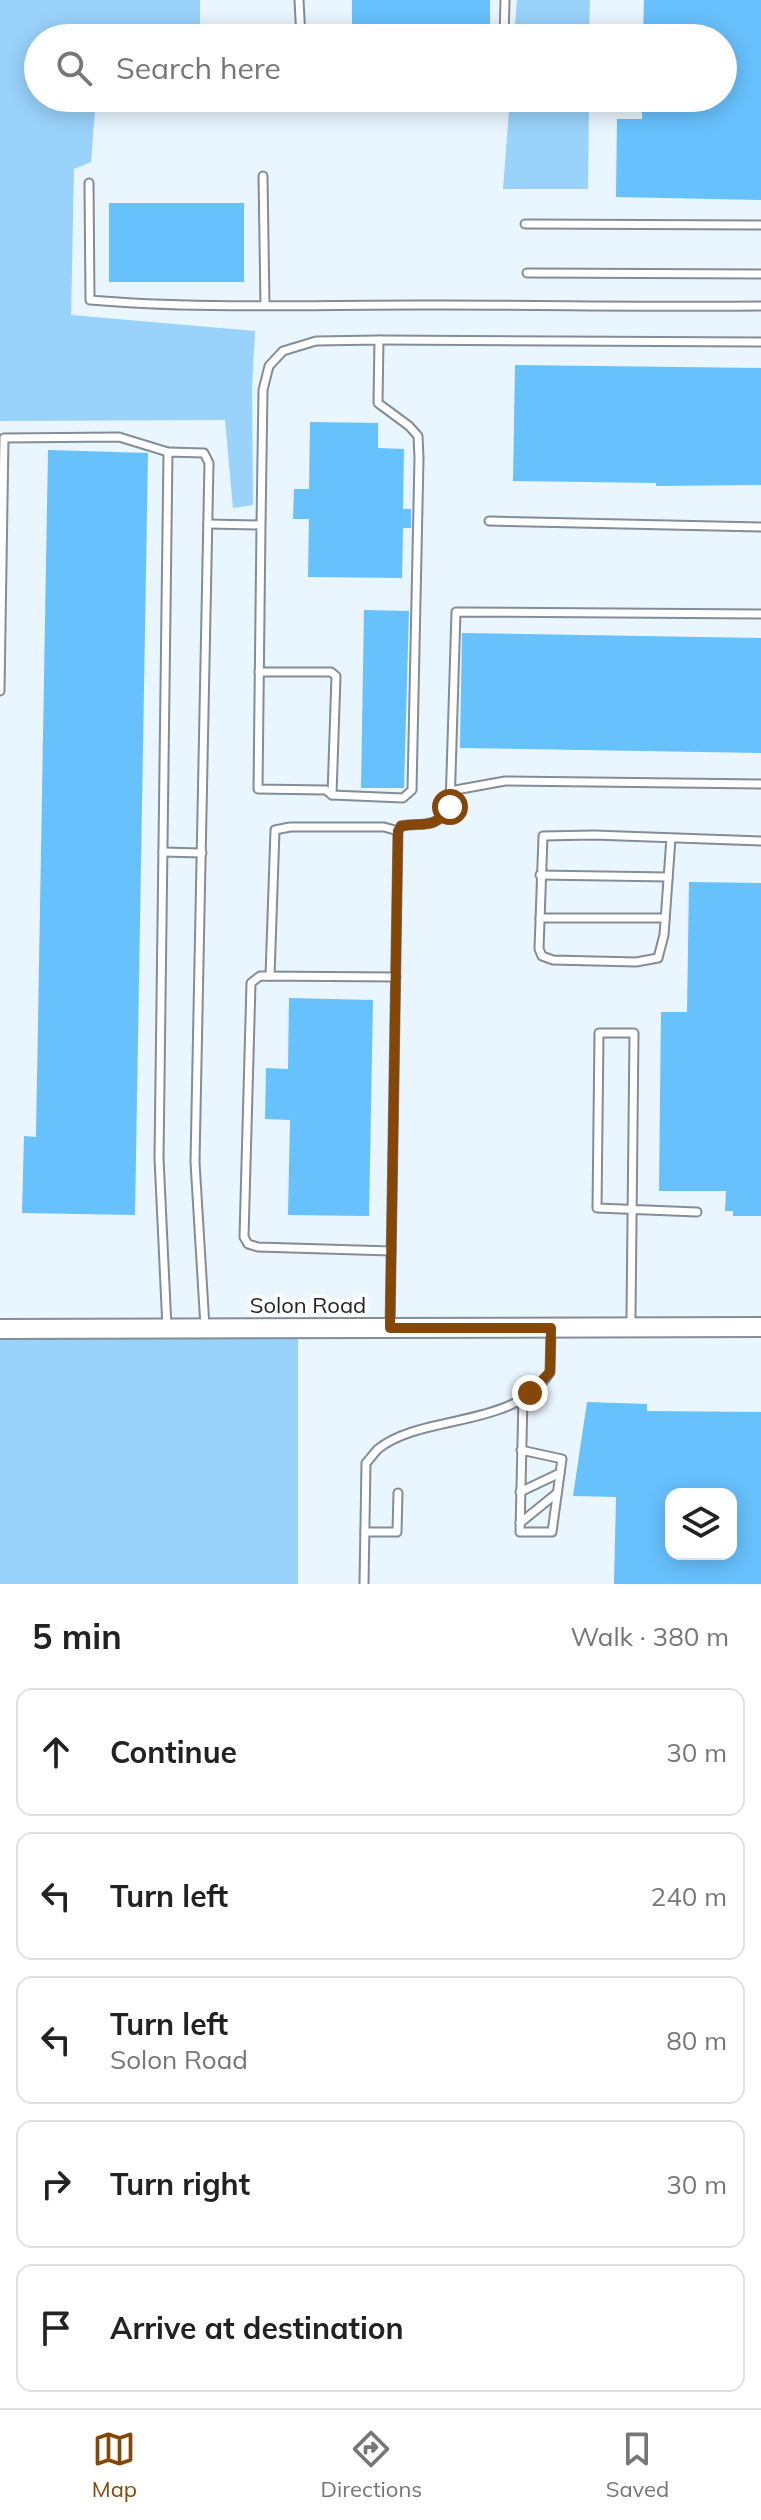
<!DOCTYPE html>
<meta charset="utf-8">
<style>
body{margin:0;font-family:Mulish,sans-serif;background:#f6f6f6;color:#222}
.controls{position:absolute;right:24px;bottom:24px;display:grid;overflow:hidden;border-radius:16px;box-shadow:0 4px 20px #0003}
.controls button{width:72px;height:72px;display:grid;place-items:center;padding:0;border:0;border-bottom:2px solid #e0e0e0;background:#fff;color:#222;font:40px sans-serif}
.stop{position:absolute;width:24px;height:24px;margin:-18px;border:6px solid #854708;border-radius:50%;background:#fff}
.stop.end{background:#854708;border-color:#fff;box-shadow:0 2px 8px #0008}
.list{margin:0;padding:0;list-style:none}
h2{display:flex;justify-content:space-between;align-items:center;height:104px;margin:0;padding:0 32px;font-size:34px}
h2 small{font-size:26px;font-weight:400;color:#767676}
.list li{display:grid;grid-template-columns:52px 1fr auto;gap:24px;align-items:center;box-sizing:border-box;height:128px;margin:0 16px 16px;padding:0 16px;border:2px solid #e0e0e0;border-radius:16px}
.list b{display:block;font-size:30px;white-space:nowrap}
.list p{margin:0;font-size:26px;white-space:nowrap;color:#767676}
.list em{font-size:26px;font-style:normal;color:#767676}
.icon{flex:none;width:44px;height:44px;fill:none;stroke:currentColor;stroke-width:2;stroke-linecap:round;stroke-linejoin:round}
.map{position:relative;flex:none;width:761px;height:1584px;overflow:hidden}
.search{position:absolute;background:#fff;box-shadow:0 4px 20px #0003;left:24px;right:24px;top:24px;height:88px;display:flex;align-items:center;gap:20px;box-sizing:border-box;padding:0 28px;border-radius:44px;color:#767676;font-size:30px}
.sheet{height:824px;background:#fff}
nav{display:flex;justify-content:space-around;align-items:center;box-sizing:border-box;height:112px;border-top:2px solid #e0e0e0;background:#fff;font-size:22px;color:#767676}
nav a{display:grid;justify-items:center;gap:4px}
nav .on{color:#854708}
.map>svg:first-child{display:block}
.green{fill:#99d2fa}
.building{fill:#67c1fd;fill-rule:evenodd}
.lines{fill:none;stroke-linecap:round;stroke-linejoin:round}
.service-casing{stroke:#828d96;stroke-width:11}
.tertiary-casing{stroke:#828d96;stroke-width:22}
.service{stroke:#fff;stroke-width:7}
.tertiary{stroke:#fff;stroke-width:18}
.route{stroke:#854708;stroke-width:10}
.labels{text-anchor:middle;stroke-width:8;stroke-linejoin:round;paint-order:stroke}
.street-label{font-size:22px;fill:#1f2327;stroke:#fff}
</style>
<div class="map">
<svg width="761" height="1584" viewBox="0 0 761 1584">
<rect width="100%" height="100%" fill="#e9f5ff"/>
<g class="green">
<path d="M0 0H200V38H38V98H96L91 162 74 169 71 315 255 331 252 387 253 505 233 508 225 420 0 421Z"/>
<path d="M517 0H590L589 38H514Z"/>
<path d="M510 98H589L588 189H503Z"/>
<rect x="0" y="1329" width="298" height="255"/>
</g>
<g class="building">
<rect x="352" y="0" width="138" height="38"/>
<path d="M644 0H761V200L616 197 617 119H642V98H723V38H643Z"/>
<rect x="109" y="203" width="135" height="79"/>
<path d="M515 365 761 368V485L656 486V483L513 481Z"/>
<path d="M310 422 378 423V448L404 449 403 509H411V528H403L402 578 308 577 309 519H293L294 489H309Z"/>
<path d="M48 450 148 453 135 1215 22 1213 24 1136 36 1137Z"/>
<path d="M364 610 409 611 404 788H361Z"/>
<path d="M462 633 761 638V753L460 748Z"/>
<path d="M689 882 761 883V1216H733V1211H725L726 1191H659L661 1012H687Z"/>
<path d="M289 998 373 1000 369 1216 288 1215 290 1120 265 1119 266 1068 288 1069Z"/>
<path d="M587 1402 647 1404V1411L761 1412V1584H614L616 1497 573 1496ZM671 1494H731V1554H671Z"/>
</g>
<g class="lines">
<defs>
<g id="service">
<path d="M299 0 301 38"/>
<path d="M504 38 505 0"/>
<path d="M263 176 265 305"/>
<path d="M89 183 90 300C207 310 326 304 444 305 549 305 655 307 761 306"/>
<path d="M525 224 761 225"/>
<path d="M527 273 761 274"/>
<path d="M379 340 761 342"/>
<path d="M489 521 761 527"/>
<path d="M208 524 261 525 258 789 326 790 332 795 403 798 412 790 419 458 418 436 409 426 378 403 379 340 316 341 283 351 269 366 263 390 261 525"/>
<path d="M259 672H331L336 676 332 795"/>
<path d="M0 691 4 438 119 437 168 452"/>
<path d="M450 791 505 781 761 784"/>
<path d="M671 838 664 935 658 958 636 962 553 960 542 956 539 949 543 836 594 835 761 841"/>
<path d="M163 852 202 853"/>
<path d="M540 875 668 877"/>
<path d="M540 918H665"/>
<path d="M270 976 275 830 290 827H384L398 831"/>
<path d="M391 1251 258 1247 248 1244 244 1237 251 983 260 976 396 977"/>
<path d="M631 1325V1316L634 1033H599L597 1208 697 1212"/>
<path d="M390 1326 398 831 401 826C425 822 434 830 450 807L456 612 761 614"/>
<path d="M167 1328 159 1158 168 452 204 453 209 463 195 1162 205 1327"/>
<path d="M521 1450 562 1459 552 1532H520L523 1397"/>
<path d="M520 1492 560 1473"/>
<path d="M520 1523 557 1493"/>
<path d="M365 1532H397L398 1493"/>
<path d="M364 1584 366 1463C370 1459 374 1453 378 1449 423 1413 515 1429 550 1372L551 1330"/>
</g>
<path id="tertiary" d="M0 1329 761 1327"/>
</defs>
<use href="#service" class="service-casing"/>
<use href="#tertiary" class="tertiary-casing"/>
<use href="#service" class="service"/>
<use href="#tertiary" class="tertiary"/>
</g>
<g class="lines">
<path class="route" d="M450 807C434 830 425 822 401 826L398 831 390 1328H551L550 1372 530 1393"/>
</g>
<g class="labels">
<g class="street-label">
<text x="308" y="1313">Solon Road</text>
</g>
</g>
</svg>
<div class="controls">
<button><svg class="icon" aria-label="layers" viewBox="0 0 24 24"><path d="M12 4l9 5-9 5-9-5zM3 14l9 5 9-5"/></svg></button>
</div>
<div class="stop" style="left:450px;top:807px"></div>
<div class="stop end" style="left:530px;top:1393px"></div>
<div class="search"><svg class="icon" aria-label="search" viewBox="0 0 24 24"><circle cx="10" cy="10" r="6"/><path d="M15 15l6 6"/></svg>Search here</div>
</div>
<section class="sheet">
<h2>5 min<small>Walk · 380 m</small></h2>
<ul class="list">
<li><svg class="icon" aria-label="ahead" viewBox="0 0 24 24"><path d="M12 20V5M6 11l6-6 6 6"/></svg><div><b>Continue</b></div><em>30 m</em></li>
<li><svg class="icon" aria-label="left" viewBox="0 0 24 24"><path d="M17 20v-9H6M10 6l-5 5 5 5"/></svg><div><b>Turn left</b></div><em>240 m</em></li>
<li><svg class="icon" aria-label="left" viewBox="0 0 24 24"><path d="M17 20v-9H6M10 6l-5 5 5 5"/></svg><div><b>Turn left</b><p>Solon Road</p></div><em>80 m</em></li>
<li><svg class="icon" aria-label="right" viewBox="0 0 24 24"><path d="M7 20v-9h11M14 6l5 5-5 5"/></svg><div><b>Turn right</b></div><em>30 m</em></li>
<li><svg class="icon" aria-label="arrive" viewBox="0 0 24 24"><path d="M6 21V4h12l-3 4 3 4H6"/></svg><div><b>Arrive at destination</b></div></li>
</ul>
</section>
<nav>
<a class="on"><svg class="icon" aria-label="map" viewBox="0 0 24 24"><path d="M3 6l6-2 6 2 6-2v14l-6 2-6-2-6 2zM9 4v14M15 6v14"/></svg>Map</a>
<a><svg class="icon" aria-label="directions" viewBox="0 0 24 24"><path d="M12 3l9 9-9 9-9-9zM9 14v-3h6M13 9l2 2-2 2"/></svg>Directions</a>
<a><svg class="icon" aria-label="saved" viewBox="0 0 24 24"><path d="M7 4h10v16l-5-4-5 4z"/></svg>Saved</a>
</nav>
